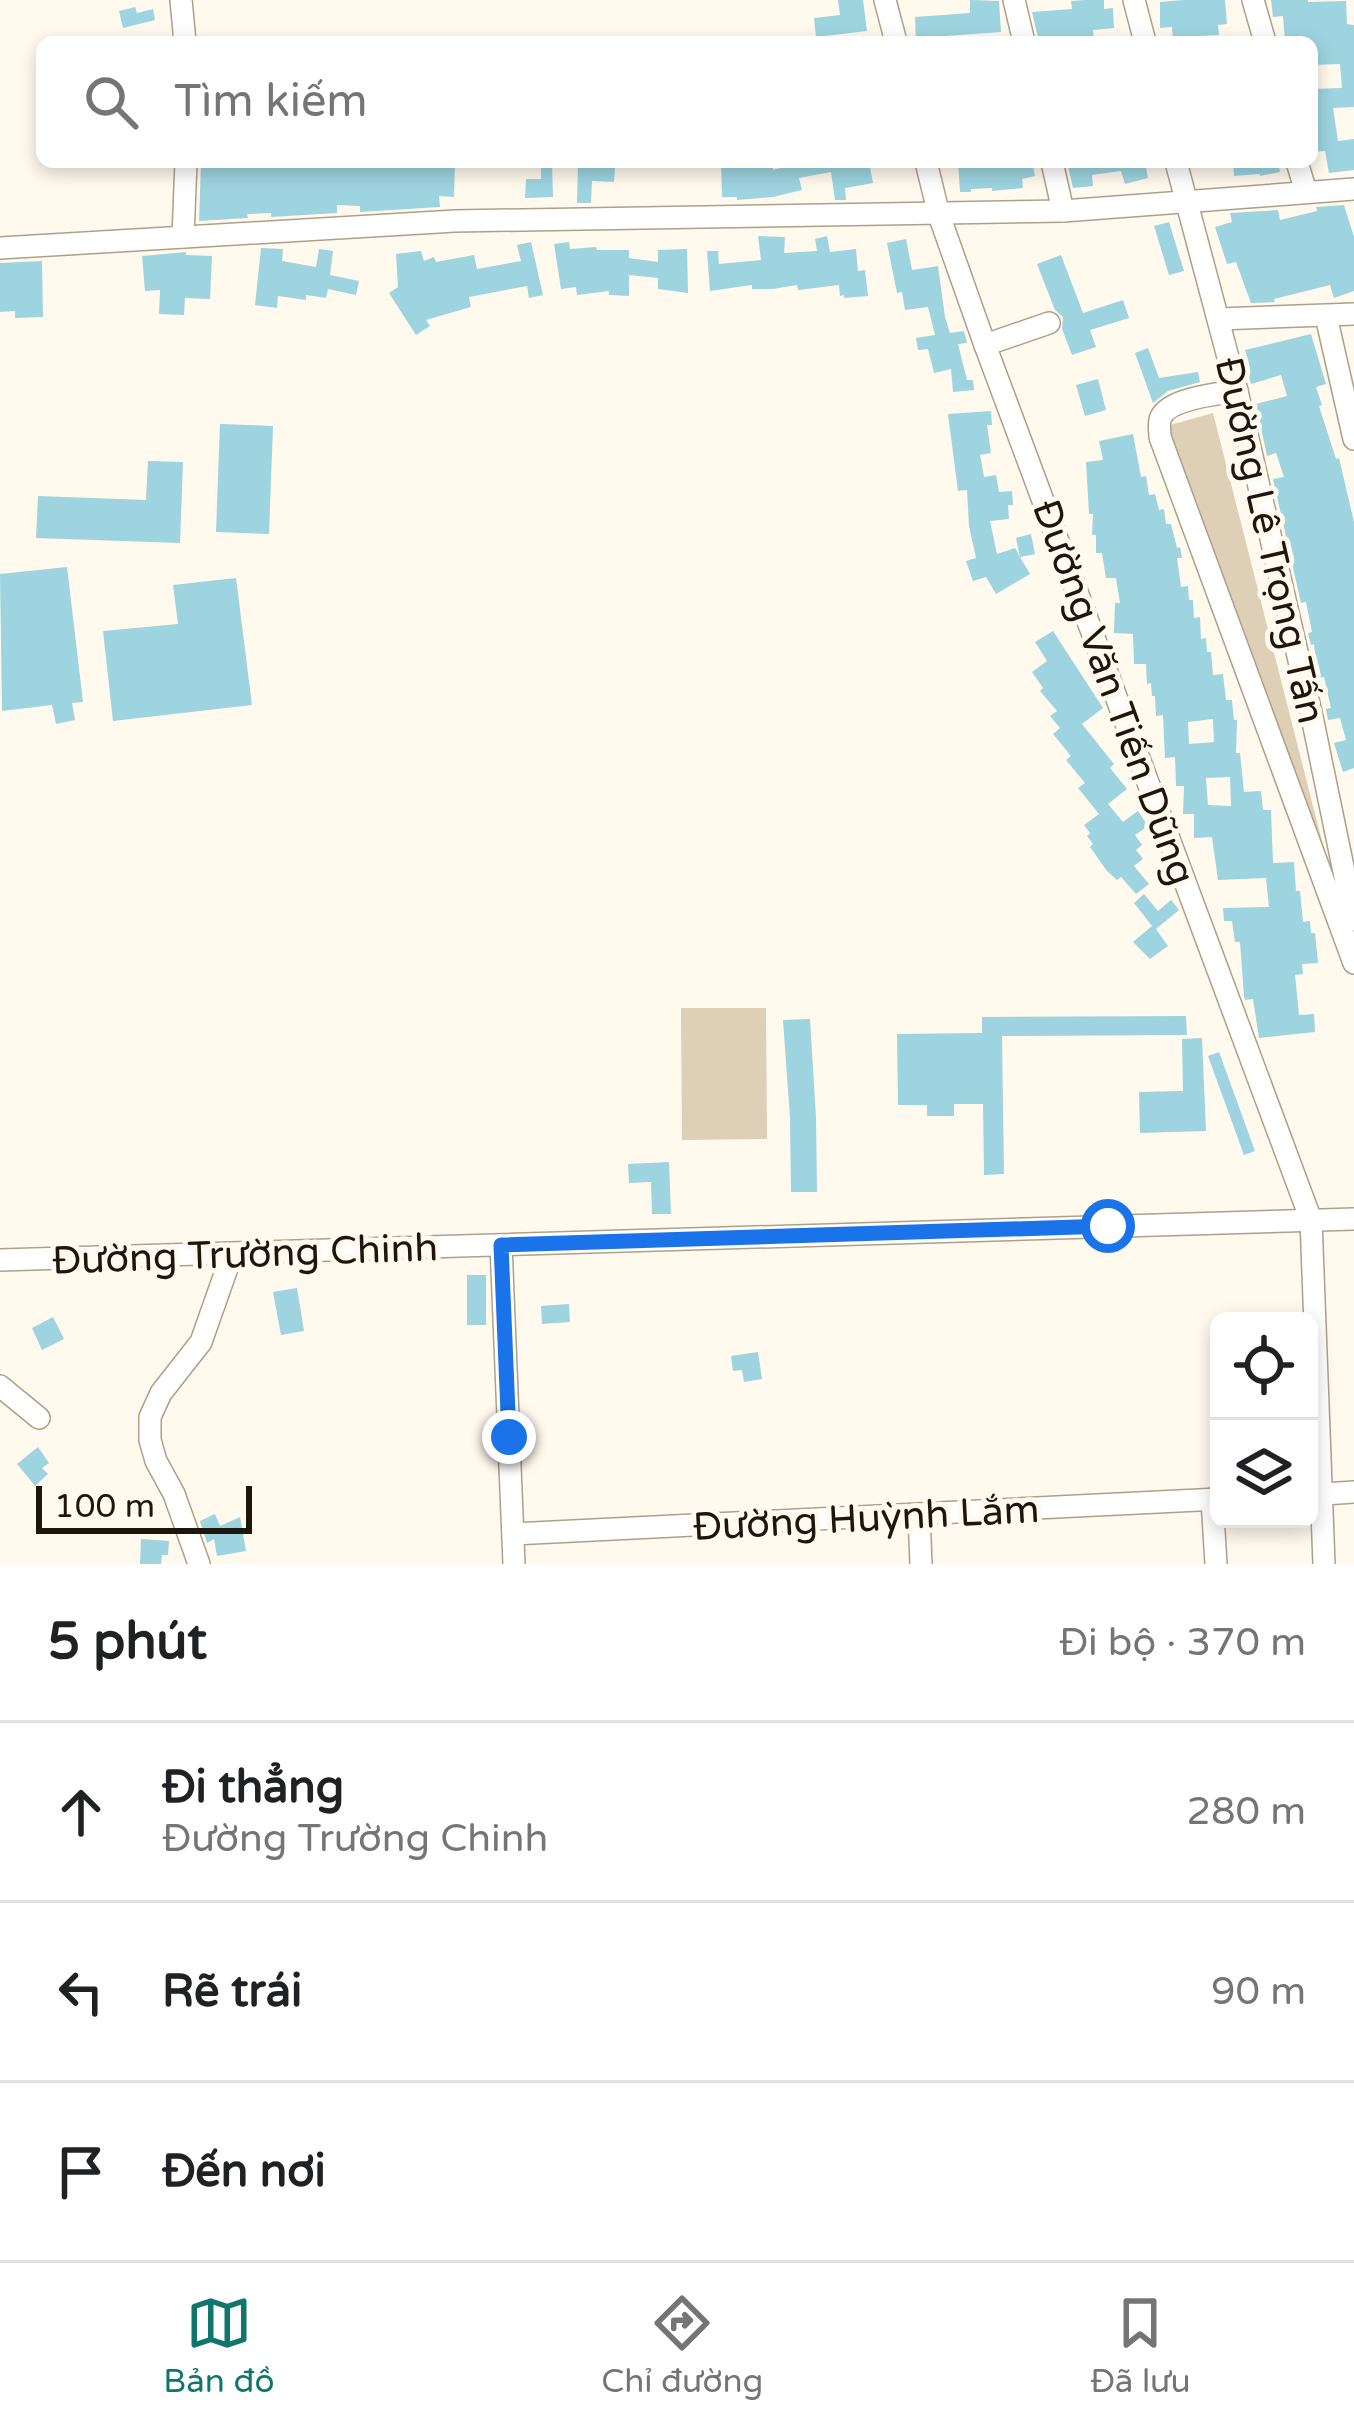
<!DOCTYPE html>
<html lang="vi">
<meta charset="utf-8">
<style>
body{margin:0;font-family:"Varela Round",sans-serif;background:#f2f2f2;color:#202124}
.controls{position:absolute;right:36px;bottom:36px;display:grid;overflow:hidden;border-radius:18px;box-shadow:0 6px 18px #0003}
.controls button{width:108px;height:108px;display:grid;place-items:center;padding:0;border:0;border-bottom:3px solid #e0e0e0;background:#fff;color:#202124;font:60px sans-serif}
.scale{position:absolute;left:36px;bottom:30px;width:216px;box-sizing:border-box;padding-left:12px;border:6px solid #1c160d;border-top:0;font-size:33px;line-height:42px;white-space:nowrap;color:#1c160d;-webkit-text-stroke:9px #fff9ee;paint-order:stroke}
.stop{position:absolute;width:36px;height:36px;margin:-27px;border:9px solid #1a73e8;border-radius:50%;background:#fff}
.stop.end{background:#1a73e8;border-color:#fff;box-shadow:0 3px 12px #0008}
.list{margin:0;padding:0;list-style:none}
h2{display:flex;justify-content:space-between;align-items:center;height:156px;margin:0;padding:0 48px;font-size:51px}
h2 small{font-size:39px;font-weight:400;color:#757577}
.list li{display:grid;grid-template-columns:78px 1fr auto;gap:36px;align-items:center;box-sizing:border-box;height:180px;padding:0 48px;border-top:3px solid #e0e0e0}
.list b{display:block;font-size:45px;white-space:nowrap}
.list p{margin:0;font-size:39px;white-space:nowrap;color:#757577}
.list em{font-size:39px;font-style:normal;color:#757577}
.icon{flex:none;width:66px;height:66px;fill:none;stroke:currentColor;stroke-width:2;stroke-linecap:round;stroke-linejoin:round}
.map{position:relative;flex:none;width:1354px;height:1564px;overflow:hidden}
.search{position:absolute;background:#fff;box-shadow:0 6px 18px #0003;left:36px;right:36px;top:36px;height:132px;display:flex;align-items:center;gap:30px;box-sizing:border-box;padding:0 42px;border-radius:18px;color:#757577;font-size:45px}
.sheet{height:696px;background:#fff}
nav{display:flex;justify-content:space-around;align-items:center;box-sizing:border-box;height:168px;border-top:3px solid #e0e0e0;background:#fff;font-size:33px;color:#757577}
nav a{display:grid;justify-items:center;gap:6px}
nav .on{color:#0f766e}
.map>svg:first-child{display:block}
.green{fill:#ded0b7}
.building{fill:#9dd4df;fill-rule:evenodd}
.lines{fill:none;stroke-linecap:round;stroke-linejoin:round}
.minor-casing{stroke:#aea088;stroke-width:24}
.minor{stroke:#fff;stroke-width:21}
.route{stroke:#1a73e8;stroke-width:15}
.labels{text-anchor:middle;stroke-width:10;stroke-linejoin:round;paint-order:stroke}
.street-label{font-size:39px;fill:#1c160d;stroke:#fff9ee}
</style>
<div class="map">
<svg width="1354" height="1564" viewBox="0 0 1354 1564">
<rect width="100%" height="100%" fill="#fff9ee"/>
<g class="green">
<path d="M1213 413 1329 869 1163 427Z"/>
<path d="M681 1008H766L767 1139 682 1140Z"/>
</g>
<g class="building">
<path d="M838 0H863L867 31 816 37 814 18 840 15Z"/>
<path d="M970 0 999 1 1001 32 932 37 933 42H916L915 17 970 13Z"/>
<path d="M1085 0H1104V9L1113 8 1114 28 1093 30 1094 39 1079 42H1039L1032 12 1072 9 1071 1Z"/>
<path d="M1183 0H1225L1227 24 1218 25 1219 35 1199 36V42H1173L1172 27 1160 28V2Z"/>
<path d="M1271 0H1308V2L1346 1 1347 24 1354 25V107L1333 108 1338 141 1354 139V170L1329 173 1325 151 1312 152V89L1342 88 1340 64 1312 65V42H1285L1283 16 1273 17Z"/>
<path d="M135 7 137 13 153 9 155 20 123 28 119 11Z"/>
<path d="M201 162H455L454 197 439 196 440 207 360 212V206L337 205V213L271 217V213L247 214 248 218 199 221Z"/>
<path d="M578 162H592V167L615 168 614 182 592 181 591 203H577Z"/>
<path d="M734 162H773V170L804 162H869L873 183 845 188 846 200H835L831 172 799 178 802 190 773 197 737 200V197H722L721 163Z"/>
<path d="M958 162H1032L1035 176 1022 179 1023 188 992 191V188L971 189V192H960Z"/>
<path d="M1067 162H1145L1148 178 1125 184 1121 171 1092 175 1093 186 1073 188Z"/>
<path d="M1233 162H1278L1280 172 1260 176V174L1234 176Z"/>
<path d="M552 163 553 197 525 198 526 179H541V164Z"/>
<path d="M1344 205 1354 237V291L1334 298 1330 285 1274 299 1275 302 1251 303 1236 262 1227 264 1215 227 1232 222 1230 213 1278 210 1280 220 1317 211 1316 207Z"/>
<path d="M1169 222 1184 271 1169 275 1154 226Z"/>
<path d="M758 236 785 237 784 253 817 251 815 239 827 236 830 252 856 249 858 271 865 270 868 296 844 298V295L840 296 839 285 798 290 797 285 773 289H752V285L710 291 707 251H718L719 264 761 260Z"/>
<path d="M906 239 912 270 938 266 945 317 950 333 964 331 967 343 958 344 967 380H973L974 390 953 392 951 369 934 373 928 349 918 350 916 338 935 335 928 307 905 310 902 292 897 293 887 243Z"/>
<path d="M531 242 543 295 529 298 527 286 469 297 471 307 426 320 430 326 416 335 389 293 398 287 396 254 421 251 424 261 434 257 436 262 474 255 477 269 521 261 517 245Z"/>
<path d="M569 242 570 249 596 247 597 250H629V258L658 262V250L687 249 688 293 658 289V278L629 275V296L609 295V291L577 295 576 287 561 289 554 244Z"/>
<path d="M261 248 283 249 282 261 316 267 319 249 333 251 330 275 359 281 356 295 328 289 326 298 306 295V300L278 296 277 308 255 305Z"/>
<path d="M186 252V255L212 256 210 299 185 298 184 315 159 314 160 290 145 291 142 256Z"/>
<path d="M1061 255 1083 313 1123 300 1129 318 1090 330 1096 347 1072 355 1062 329 1063 317 1055 310 1037 264Z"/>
<path d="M42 261 43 317 15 318V311L0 312V263Z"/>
<path d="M1311 334 1326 384 1316 387 1322 405 1319 406 1336 459 1339 458 1354 522V768L1343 772 1334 743 1346 740 1340 718 1328 720 1326 709 1331 708 1324 677 1318 678 1314 644 1311 645 1308 633 1312 632 1306 602 1301 603 1273 479 1284 477 1276 453 1267 456 1256 404 1287 396 1281 375 1251 384 1245 362 1248 361 1245 350Z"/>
<path d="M1148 348 1159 378 1198 372 1200 382 1168 391 1153 403 1135 353Z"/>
<path d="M1098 379 1106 410 1085 416 1076 385Z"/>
<path d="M991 411 992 425H987L991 453 980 455 984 477 996 475 999 492 1012 491 1013 505H1008L1009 519 990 521 997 554 1015 548 1020 557 1016 538 1031 534 1035 554 1020 557 1030 574 996 594 986 577 973 581 966 561 976 558 969 526 967 490 958 491 948 414Z"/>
<path d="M220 424 273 426 269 534 216 532Z"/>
<path d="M1133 434 1141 477 1146 476 1149 495 1155 494 1159 510 1164 509 1166 524H1171L1177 548 1180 547 1182 558H1177L1181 587 1188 586 1189 600H1193L1194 618 1200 617 1201 639 1206 638 1207 652H1211L1213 675 1223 674 1226 700H1232L1234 720H1237L1236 753H1240L1244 792 1261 791 1263 810H1271L1273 863 1294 862 1296 891H1300L1303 922 1310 921 1311 933H1315L1318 963 1302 964 1303 974 1295 975 1299 1015 1314 1014 1315 1032 1259 1038 1253 999 1245 1000 1244 996 1240 942H1235L1232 921H1224L1223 908 1269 907 1266 878 1218 880 1212 837 1194 838V814H1183L1184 786H1176L1175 757 1165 758 1163 715 1156 716 1155 696H1152L1151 683 1147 684 1146 664H1134L1133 634 1114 633 1115 603H1120L1116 578H1106L1102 553H1096V535H1092L1093 514H1089L1086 462 1103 460 1099 441ZM1213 719 1214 742 1189 744 1188 722ZM1230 777 1231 806 1208 805 1206 778Z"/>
<path d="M148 461 183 462 180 543 36 538 38 496 146 500Z"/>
<path d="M67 567 83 702 72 703 75 720 56 724 52 705 2 711 0 574Z"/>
<path d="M236 578 252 705 113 721 103 631 178 624 173 585Z"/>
<path d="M1053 631 1103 708 1082 724 1114 764 1110 768 1127 789 1108 804 1123 822 1138 811 1148 826 1135 835 1142 845 1136 850 1143 859 1134 866 1149 884 1136 894 1121 877 1117 880 1107 871 1090 847 1093 844 1087 836 1090 833 1084 825 1099 814 1078 788 1085 783 1066 760 1071 756 1053 734 1060 728 1050 716 1057 711 1040 691 1043 688 1032 672 1047 661 1035 642Z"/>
<path d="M1144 894 1158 911 1171 900 1179 910 1156 929 1168 946 1150 959 1133 942 1152 926 1134 903Z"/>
<path d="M1186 1016 1187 1035 1002 1036 1004 1174 984 1175 983 1104H954V1116H927V1105H898L897 1034 982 1033V1017Z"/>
<path d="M810 1019 816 1117 817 1192H791L790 1118 783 1020Z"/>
<path d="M1202 1038 1206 1131 1140 1133 1139 1092 1183 1091 1182 1039Z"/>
<path d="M1219 1052 1255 1151 1244 1155 1208 1056Z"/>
<path d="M669 1162 671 1214H652L651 1182 629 1183 628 1164Z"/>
<rect x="467" y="1275" width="19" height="50"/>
<path d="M297 1288 304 1331 281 1335 273 1292Z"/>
<path d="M569 1304 570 1322 542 1324 541 1306Z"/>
<path d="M53 1317 64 1339 42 1350 32 1328Z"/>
<path d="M758 1352 762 1379 744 1382 742 1370 733 1371 731 1356Z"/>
<path d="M38 1447 49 1463 42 1468 48 1474 35 1486 17 1464Z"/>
<path d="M215 1514 220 1526 240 1517 246 1551 217 1556 214 1539 207 1543 200 1521Z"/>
<path d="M141 1539 169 1541 168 1555H162L161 1564H140Z"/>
</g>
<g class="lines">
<defs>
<g id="minor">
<path d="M181 0 185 42"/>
<path d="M885 0 896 42"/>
<path d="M1014 0 1024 42"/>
<path d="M1134 0 1145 42"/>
<path d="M1253 0 1265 42"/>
<path d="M926 162 939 215 985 345 1311 1220 1324 1564"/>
<path d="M1052 162 1063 211"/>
<path d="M1176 162 1237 391 1312 717 1354 920"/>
<path d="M1297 162 1306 192"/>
<path d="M183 237 186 162"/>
<path d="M0 248 455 221 1063 211 1354 189"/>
<path d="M1326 316 1354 439"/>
<path d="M1219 319 1354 314"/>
<path d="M985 345 1049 323"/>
<path d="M1237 391C1218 394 1170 398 1161 417 1158 423 1160 430 1160 437L1354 963"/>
<path d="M501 1245 514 1564"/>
<path d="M0 1260 1354 1219"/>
<path d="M0 1386 39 1418"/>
<path d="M1309 1495 1354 1492"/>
<path d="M1212 1499 1216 1564"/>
<path d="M919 1514 921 1564"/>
<path d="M513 1534 1219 1499"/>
<path d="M199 1564 174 1494 156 1461 150 1440V1417L161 1393 201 1342 232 1254"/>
</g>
</defs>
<use href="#minor" class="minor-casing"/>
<use href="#minor" class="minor"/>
</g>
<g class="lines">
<path class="route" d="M509 1437 501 1245 1108 1226"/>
</g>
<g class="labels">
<g class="street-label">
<text transform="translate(1271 540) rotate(77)" y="14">Đường Lê Trọng Tấn</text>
<text transform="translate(1115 692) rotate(70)" y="14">Đường Văn Tiến Dũng</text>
<text transform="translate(245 1253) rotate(-2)" y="14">Đường Trường Chinh</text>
<text transform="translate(866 1517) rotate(-3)" y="14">Đường Huỳnh Lắm</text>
</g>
</g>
</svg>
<div class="controls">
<button><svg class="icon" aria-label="locate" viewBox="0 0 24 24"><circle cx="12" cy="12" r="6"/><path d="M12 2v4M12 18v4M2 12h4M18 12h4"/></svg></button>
<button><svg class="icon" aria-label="layers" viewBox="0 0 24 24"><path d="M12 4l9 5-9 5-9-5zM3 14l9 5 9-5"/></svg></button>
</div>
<div class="scale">100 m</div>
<div class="stop" style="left:1108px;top:1226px"></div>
<div class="stop end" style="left:509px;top:1437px"></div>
<div class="search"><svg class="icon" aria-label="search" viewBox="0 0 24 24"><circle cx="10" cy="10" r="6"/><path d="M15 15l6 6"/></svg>Tìm kiếm</div>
</div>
<section class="sheet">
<h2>5 phút<small>Đi bộ · 370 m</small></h2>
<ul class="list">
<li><svg class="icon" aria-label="ahead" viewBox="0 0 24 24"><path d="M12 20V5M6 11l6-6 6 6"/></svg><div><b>Đi thẳng</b><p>Đường Trường Chinh</p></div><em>280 m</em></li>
<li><svg class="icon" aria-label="left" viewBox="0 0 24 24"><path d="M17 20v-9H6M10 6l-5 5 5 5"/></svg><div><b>Rẽ trái</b></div><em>90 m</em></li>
<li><svg class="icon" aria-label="arrive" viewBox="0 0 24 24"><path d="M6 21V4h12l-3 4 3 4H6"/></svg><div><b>Đến nơi</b></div></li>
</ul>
</section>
<nav>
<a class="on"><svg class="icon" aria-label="map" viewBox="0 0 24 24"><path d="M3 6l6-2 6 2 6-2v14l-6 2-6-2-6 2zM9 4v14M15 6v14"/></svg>Bản đồ</a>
<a><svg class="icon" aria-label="directions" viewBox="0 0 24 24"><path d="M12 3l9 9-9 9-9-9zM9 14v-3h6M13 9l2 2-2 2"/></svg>Chỉ đường</a>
<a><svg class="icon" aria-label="saved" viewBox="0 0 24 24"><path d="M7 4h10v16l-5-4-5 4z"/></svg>Đã lưu</a>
</nav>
